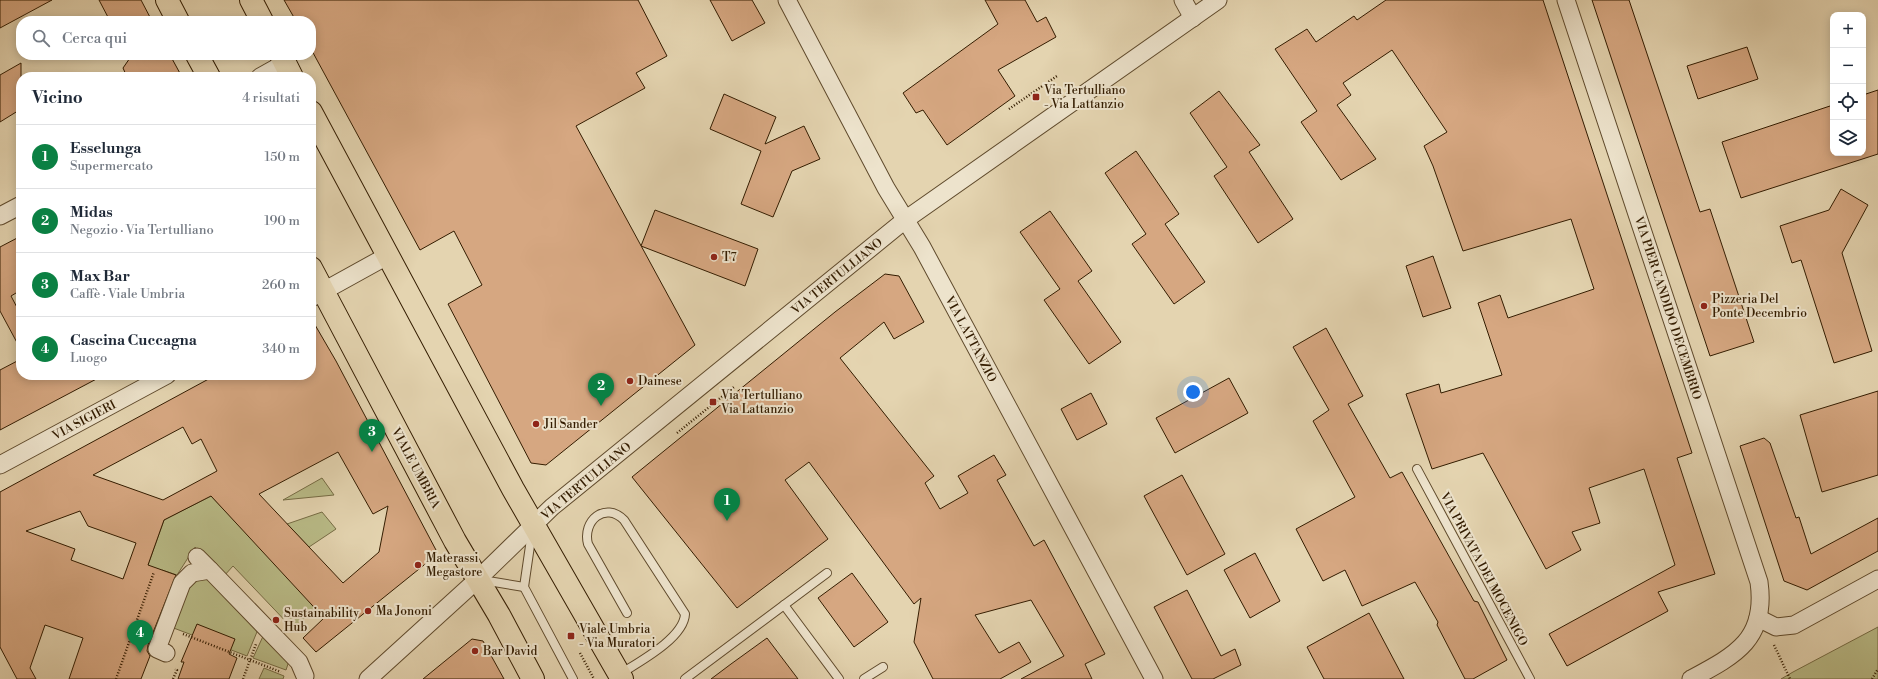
<!DOCTYPE html>
<html lang="it">
<meta charset="utf-8">
<style>
body{margin:0;font-family:"Libre Bodoni",serif;background:#f2f2f3;color:#1f2937}
.controls{position:absolute;right:12px;top:12px;display:grid;overflow:hidden;border-radius:8px;box-shadow:0 2px 10px #0003}
.controls button{width:36px;height:36px;display:grid;place-items:center;padding:0;border:0;border-bottom:1px solid #e0e1e3;background:#fff;color:#1f2937;font:20px sans-serif}
.you{position:absolute;left:1193px;top:392px;width:14px;height:14px;margin:-10px;border:3px solid #fff;border-radius:50%;background:#1a73e8;box-shadow:0 0 0 6px #1a73e833}
.badge{display:grid;place-items:center;width:26px;height:26px;border-radius:50%;background:#0b8043;color:#fff;font-size:13px;font-weight:700}
.pin{position:absolute;translate:-50% -33px;filter:drop-shadow(0 1px 2px #0008)}
.pin::after{content:'';position:absolute;top:21px;width:14px;height:12px;background:inherit;clip-path:polygon(0 0,100% 0,50% 100%)}
.list{margin:0;padding:0;list-style:none}
h2{display:flex;justify-content:space-between;align-items:center;height:52px;margin:0;padding:0 16px;font-size:17px}
h2 small{font-size:13px;font-weight:400;color:#747a83}
.list li{display:grid;grid-template-columns:26px 1fr auto;gap:12px;align-items:center;box-sizing:border-box;height:64px;padding:0 16px;border-top:1px solid #e0e1e3}
.list b{display:block;font-size:15px;white-space:nowrap}
.list p{margin:0;font-size:13px;white-space:nowrap;color:#747a83}
.list em{font-size:13px;font-style:normal;color:#747a83}
.icon{flex:none;width:22px;height:22px;fill:none;stroke:currentColor;stroke-width:2;stroke-linecap:round;stroke-linejoin:round}
.map{position:relative;flex:none;width:1878px;height:679px;overflow:hidden}
.search{position:absolute;background:#fff;box-shadow:0 2px 10px #0003;left:16px;top:16px;width:300px;height:44px;display:flex;align-items:center;gap:10px;box-sizing:border-box;padding:0 14px;border-radius:16px;color:#747a83;font-size:15px}
.panel{position:absolute;background:#fff;box-shadow:0 2px 10px #0003;left:16px;top:72px;width:300px;height:308px;border-radius:16px}
.map>svg:first-child{display:block}
.green{fill:#b9bb87;stroke:#766c44}
.building{fill:#d6a781;stroke:#331c00;fill-rule:evenodd}
.lines{fill:none;stroke-linecap:round;stroke-linejoin:round}
.lane-casing{stroke:#5f4a2c;stroke-width:10}
.street-casing{stroke:#5f4a2c;stroke-width:19}
.primary-casing{stroke:#331c00;stroke-width:24}
.path{stroke:#331c00;stroke-width:2.5;stroke-dasharray:1 2;stroke-linecap:butt}
.lane{stroke:#ede3cc;stroke-width:8}
.street{stroke:#ede3cc;stroke-width:17}
.primary{stroke:#e4d4b0;stroke-width:22}
.poi-dot{fill:#8f2418;stroke:#ede3cc;stroke-width:1.5}
.labels{text-anchor:middle;stroke-width:4;stroke-linejoin:round;paint-order:stroke}
.poi-label{font-size:12px;fill:#331c00;stroke:#ede3cc;text-anchor:start}
.street-label{font-size:12px;fill:#331c00;stroke:#ede3cc}
</style>
<div class="map">
<svg width="1878" height="679" viewBox="0 0 1878 679">
<rect width="100%" height="100%" fill="#e4d4b0"/>
<filter id="stains"><feTurbulence type="fractalNoise" baseFrequency=".005" numOctaves="4"/><feColorMatrix values="0 0 0 0 .2 0 0 0 0 .09 0 0 0 0 .02 0 0 0 .5 -.17"/></filter>
<radialGradient id="worn" r=".72"><stop offset=".6" stop-color="#630" stop-opacity="0"/><stop offset="1" stop-color="#630" stop-opacity=".3"/></radialGradient>
<g class="green">
<path d="M322 478 334 495 283 500Z"/>
<path d="M211 496 316 607 293 629 233 566 224 576 195 547 177 575 162 570 101 679 126 627 164 520Z"/>
<path d="M322 512 336 529 309 547 287 524Z"/>
<path d="M204 576 259 627 247 656 171 627 184 593 195 579Z"/>
<path d="M1878 627V679H1781L1793 672Z"/>
<path d="M265 632 290 658 286 670 253 658Z"/>
<path d="M264 668 284 676 283 679H259Z"/>
</g>
<g class="building">
<path d="M0 0H52L0 28Z"/>
<path d="M99 0H141L152 21H110Z"/>
<path d="M284 0H638L667 56 636 73 645 88 576 126 695 345 546 465 531 463 448 304 482 285 454 231 420 250 311 49V21H296Z"/>
<path d="M710 0H752L765 23 732 41Z"/>
<path d="M985 0H1025L1037 22 1046 17 1056 37 998 70 1015 96 947 145 923 110 916 113 903 93 998 24Z"/>
<path d="M1386 0H1543L1692 453 1677 458 1715 574 1658 592 1668 611 1567 666 1549 634 1675 565 1644 469 1589 488 1600 523 1572 532 1581 550 1546 569 1483 453 1432 469 1406 394 1439 384 1441 393 1502 375 1478 303 1500 295 1508 318 1594 289 1571 219 1463 251 1433 166 1424 146 1447 132 1392 50 1343 83 1351 95 1337 105 1376 159 1341 180 1301 122 1317 111 1275 49 1307 29 1316 42 1354 16 1357 20Z"/>
<path d="M1592 0H1629L1700 212 1710 209 1754 342 1710 356Z"/>
<path d="M1747 47 1758 79 1698 99 1687 66Z"/>
<path d="M132 55H170L182 77H127L123 68Z"/>
<path d="M21 63V109L0 122V75Z"/>
<path d="M1878 90V154L1741 198 1722 142 1833 105V153H1863V95Z"/>
<path d="M1219 91 1260 145 1249 152 1293 219 1258 243 1214 176 1227 167 1190 113Z"/>
<path d="M724 94 776 117 765 144 804 126 820 159 792 171 773 217 741 204 761 151 710 129Z"/>
<path d="M1136 151 1179 214 1165 224 1205 282 1174 304 1132 244 1146 234 1105 173Z"/>
<path d="M1841 189 1868 205 1842 253 1872 351 1834 363 1801 260 1792 263 1780 226 1829 210Z"/>
<path d="M655 210 758 249 745 286 641 246Z"/>
<path d="M1050 211 1092 271 1078 281 1121 342 1089 364 1044 300 1060 289 1020 232Z"/>
<path d="M21 236V290L11 296 21 315V350L0 311V247Z"/>
<path d="M1433 256 1451 308 1423 317 1406 266Z"/>
<path d="M885 274 899 276 924 322 894 339 884 322 840 358 934 476 925 483 940 509 968 493 958 476 994 455 1006 475 997 480 1034 546 1044 540 1105 654 1085 664 1092 679H1021L1064 656 1031 600 975 615 999 653 1019 642 1031 662 1000 679H933L914 642 921 598 914 604 809 462 785 480 828 539 737 608 632 477 835 312Z"/>
<path d="M311 318 336 361 436 550 434 557 316 652 303 638 324 618 211 496 164 520 148 565 176 575 148 645 147 651 150 656 141 679H69L83 638 45 625 30 668 36 679H17L0 647V492L216 375H311ZM183 427 192 444 201 439 217 471 163 500 93 475ZM338 452 373 514 388 506 379 552 343 583 259 494ZM80 511 88 526 136 543 123 579 71 560 75 549 26 531Z"/>
<path d="M1326 328 1363 396 1348 404 1390 478 1402 472 1474 601 1478 602 1507 660 1473 679H1465L1437 625 1438 622 1415 582 1362 606 1345 570 1323 581 1296 529 1355 497 1313 421 1329 410 1293 347Z"/>
<path d="M21 359V375H104L0 430V370Z"/>
<path d="M1229 378 1248 413 1175 453 1156 418Z"/>
<path d="M1878 391V475L1822 492 1800 415Z"/>
<path d="M1091 393 1107 424 1077 440 1061 409Z"/>
<path d="M1764 438 1770 443 1796 518 1799 517 1811 554 1878 518V551L1807 590 1784 581 1740 446Z"/>
<path d="M1182 475 1225 554 1187 575 1144 496Z"/>
<path d="M1255 553 1280 601 1250 618 1224 570Z"/>
<path d="M852 573 888 622 854 647 818 598Z"/>
<path d="M1187 590 1221 656 1235 649 1241 665 1213 679H1192L1154 607Z"/>
<path d="M1369 613 1404 679H1324L1307 647Z"/>
<path d="M197 624 235 639 229 654 237 658 229 679H178L184 662H181Z"/>
<path d="M767 638 798 679H711L731 664Z"/>
<path d="M472 639 483 641 504 679H423Z"/>
</g>
<g class="lines">
<defs>
<g id="lane">
<path d="M1417 469 1530 679"/>
<path d="M532 532 524 587 573 679"/>
<path d="M482 580 524 587"/>
<path d="M784 605 839 679"/>
<path d="M620 674C639 662 684 638 685 614L624 520C605 501 582 521 588 544L627 613"/>
<path d="M685 679 827 573"/>
<path d="M864 679 883 667"/>
</g>
<g id="street">
<path d="M787 0 886 188 922 247 1154 679"/>
<path d="M1183 0 1193 18"/>
<path d="M1566 0 1759 582C1767 639 1736 655 1691 679"/>
<path d="M260 77 285 63"/>
<path d="M0 216 21 205"/>
<path d="M311 298 387 256"/>
<path d="M0 465 167 375"/>
<path d="M197 557 210 570"/>
<path d="M1758 618 1776 627 1794 625 1878 579"/>
<path d="M166 653 157 649 182 583 192 573 210 570 299 662 305 676"/>
<path d="M368 679 478 579 552 507 905 220 1218 0"/>
</g>
<g id="primary">
<path d="M167 0 178 21"/>
<path d="M251 0 262 21"/>
<path d="M197 55 209 77"/>
<path d="M281 55 292 77"/>
<path d="M311 112 513 489 622 679"/>
<path d="M311 268 455 541 499 615 533 679"/>
</g>
</defs>
<use href="#lane" class="lane-casing"/>
<use href="#street" class="street-casing"/>
<use href="#primary" class="primary-casing"/>
<g class="path">
<path d="M1009 109 1057 76"/>
<path d="M677 433 734 387"/>
<path d="M183 634 281 672"/>
<path d="M1774 645 1790 679"/>
<path d="M580 653 594 679"/>
<path d="M116 679 154 572"/>
<path d="M173 679 177 670 175 669"/>
<path d="M243 679 256 644"/>
<path d="M1872 679 1878 669"/>
</g>
<use href="#lane" class="lane"/>
<use href="#street" class="street"/>
<use href="#primary" class="primary"/>
</g>
<g class="poi-dot">
<rect x="1032" y="93" width="8" height="8" rx="2"/>
<circle cx="714" cy="257" r="4"/>
<circle cx="1704" cy="306" r="4"/>
<circle cx="630" cy="381" r="4"/>
<rect x="709" y="398" width="8" height="8" rx="2"/>
<circle cx="536" cy="424" r="4"/>
<circle cx="418" cy="565" r="4"/>
<circle cx="368" cy="611" r="4"/>
<circle cx="276" cy="620" r="4"/>
<rect x="567" y="632" width="8" height="8" rx="2"/>
<circle cx="475" cy="651" r="4"/>
</g>
<g class="labels">
<g class="poi-label">
<text x="1044" y="94">Via Tertulliano<tspan x="1044" dy="14">- Via Lattanzio</tspan></text>
<text x="722" y="261">T7</text>
<text x="1712" y="303">Pizzeria Del<tspan x="1712" dy="14">Ponte Decembrio</tspan></text>
<text x="638" y="385">Dainese</text>
<text x="721" y="399">Via Tertulliano<tspan x="721" dy="14">Via Lattanzio</tspan></text>
<text x="544" y="428">Jil Sander</text>
<text x="426" y="562">Materassi<tspan x="426" dy="14">Megastore</tspan></text>
<text x="376" y="615">Ma Jononi</text>
<text x="284" y="617">Sustainability<tspan x="284" dy="14">Hub</tspan></text>
<text x="579" y="633">Viale Umbria<tspan x="579" dy="14">- Via Muratori</tspan></text>
<text x="483" y="655">Bar David</text>
</g>
<g class="street-label">
<text transform="translate(837 276) rotate(-39)" y="4">VIA TERTULLIANO</text>
<text transform="translate(1668 308) rotate(72)" y="4">VIA PIER CANDIDO DECEMBRIO</text>
<text transform="translate(971 339) rotate(62)" y="4">VIA LATTANZIO</text>
<text transform="translate(84 420) rotate(-28)" y="4">VIA SIGIERI</text>
<text transform="translate(416 468) rotate(62)" y="4">VIALE UMBRIA</text>
<text transform="translate(586 481) rotate(-40)" y="4">VIA TERTULLIANO</text>
<text transform="translate(1484 569) rotate(62)" y="4">VIA PRIVATA DEI MOCENIGO</text>
</g>
</g>
<rect width="100%" height="100%" filter="url(#stains)"/>
<rect width="100%" height="100%" fill="url(#worn)"/>
</svg>
<div class="controls">
<button>+</button>
<button>−</button>
<button><svg class="icon" aria-label="locate" viewBox="0 0 24 24"><circle cx="12" cy="12" r="6"/><path d="M12 2v4M12 18v4M2 12h4M18 12h4"/></svg></button>
<button><svg class="icon" aria-label="layers" viewBox="0 0 24 24"><path d="M12 4l9 5-9 5-9-5zM3 14l9 5 9-5"/></svg></button>
</div>
<div class="you"></div>
<div class="pin badge" style="left:727px;top:521px">1</div>
<div class="pin badge" style="left:601px;top:406px">2</div>
<div class="pin badge" style="left:372px;top:452px">3</div>
<div class="pin badge" style="left:140px;top:653px">4</div>
<div class="search"><svg class="icon" aria-label="search" viewBox="0 0 24 24"><circle cx="10" cy="10" r="6"/><path d="M15 15l6 6"/></svg>Cerca qui</div>
<section class="panel">
<h2>Vicino<small>4 risultati</small></h2>
<ul class="list">
<li><span class="badge">1</span><div><b>Esselunga</b><p>Supermercato</p></div><em>150 m</em></li>
<li><span class="badge">2</span><div><b>Midas</b><p>Negozio · Via Tertulliano</p></div><em>190 m</em></li>
<li><span class="badge">3</span><div><b>Max Bar</b><p>Caffè · Viale Umbria</p></div><em>260 m</em></li>
<li><span class="badge">4</span><div><b>Cascina Cuccagna</b><p>Luogo</p></div><em>340 m</em></li>
</ul>
</section>
</div>
